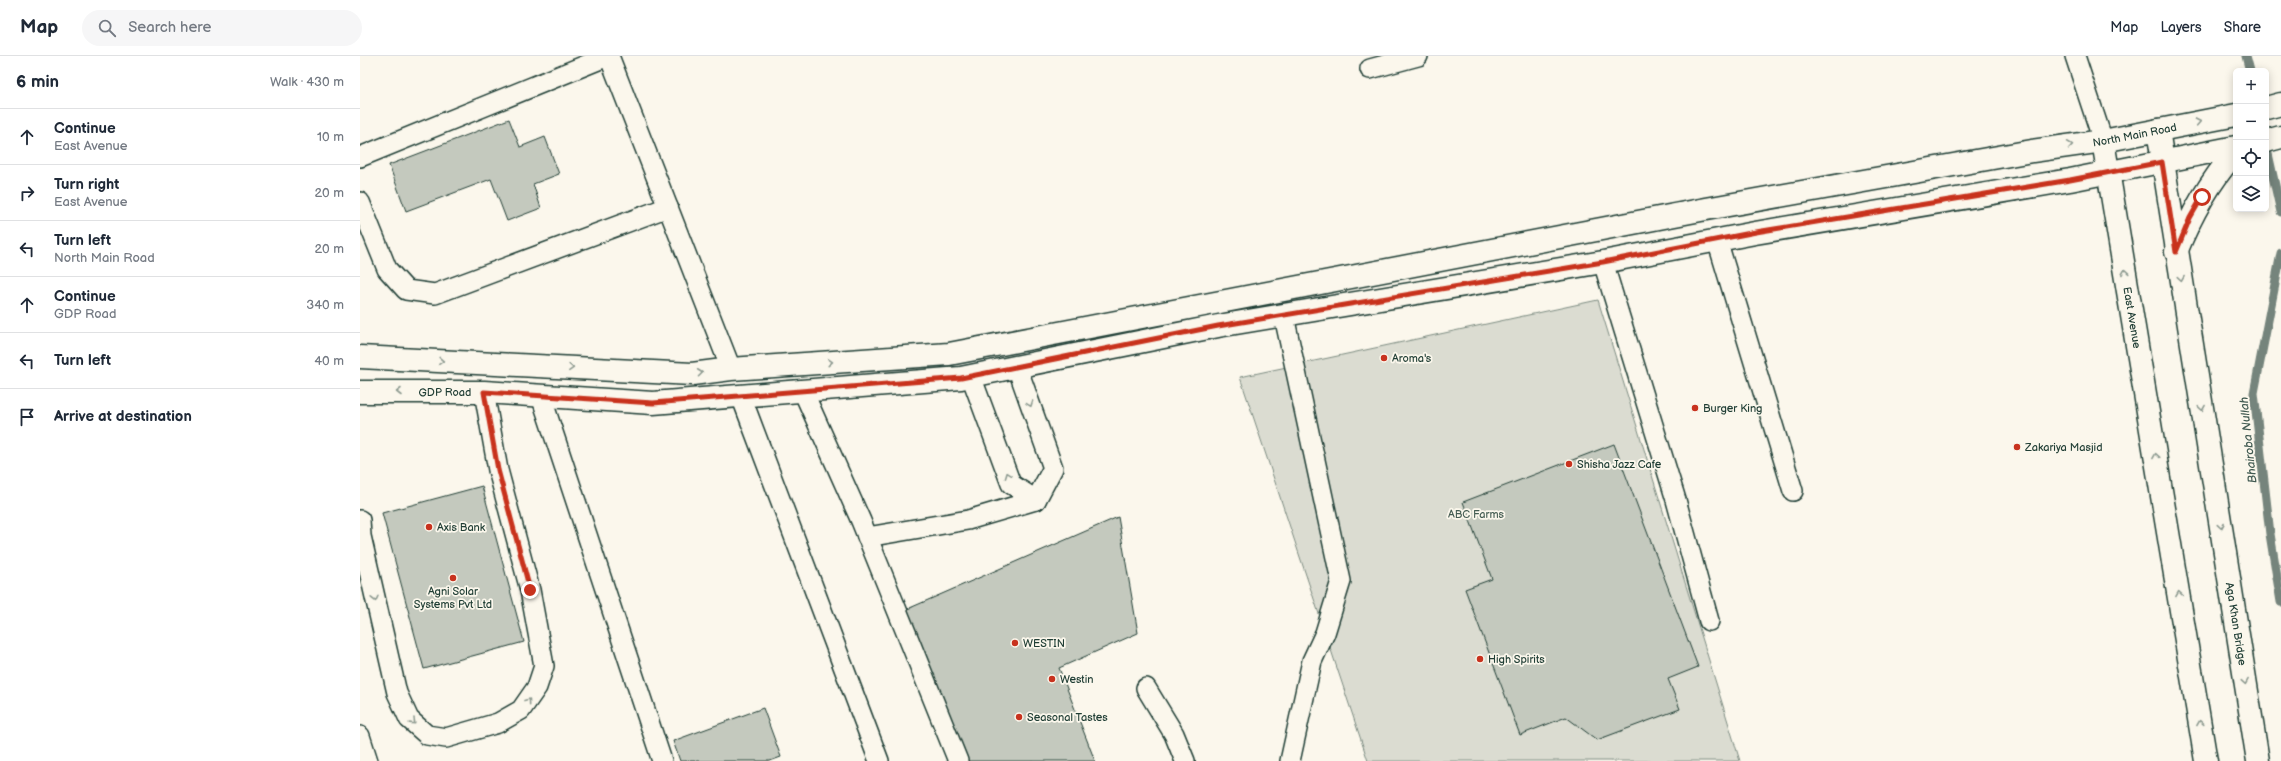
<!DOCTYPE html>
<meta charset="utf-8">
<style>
body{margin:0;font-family:"Balsamiq Sans",sans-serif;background:#f6f6f7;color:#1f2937}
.controls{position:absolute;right:12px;top:12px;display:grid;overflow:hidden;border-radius:6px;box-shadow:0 2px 10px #0003}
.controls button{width:36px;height:36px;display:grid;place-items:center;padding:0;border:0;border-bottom:1px solid #e0e1e3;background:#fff;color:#1f2937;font:20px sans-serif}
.stop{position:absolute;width:12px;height:12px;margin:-9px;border:3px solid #c8321e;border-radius:50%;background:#fff}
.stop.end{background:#c8321e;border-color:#fff;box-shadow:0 1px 4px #0008}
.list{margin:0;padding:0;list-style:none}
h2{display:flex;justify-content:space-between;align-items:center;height:52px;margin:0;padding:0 16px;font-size:17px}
h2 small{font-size:13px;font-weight:400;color:#747a83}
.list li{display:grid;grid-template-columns:26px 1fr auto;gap:12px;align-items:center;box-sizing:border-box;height:56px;padding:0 16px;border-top:1px solid #e0e1e3}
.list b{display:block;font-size:15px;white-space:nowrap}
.list p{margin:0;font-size:13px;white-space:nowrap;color:#747a83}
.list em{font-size:13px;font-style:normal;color:#747a83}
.icon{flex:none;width:22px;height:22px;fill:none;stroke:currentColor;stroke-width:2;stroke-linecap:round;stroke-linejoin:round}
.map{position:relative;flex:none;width:1921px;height:705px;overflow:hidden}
header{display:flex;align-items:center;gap:24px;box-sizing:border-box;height:56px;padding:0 20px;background:#fff;border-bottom:1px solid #e0e1e3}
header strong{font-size:19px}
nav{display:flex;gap:22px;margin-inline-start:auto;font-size:14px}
.search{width:280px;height:36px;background:#f6f6f7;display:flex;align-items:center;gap:10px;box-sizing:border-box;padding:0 14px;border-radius:22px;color:#747a83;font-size:15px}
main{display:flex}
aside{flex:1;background:#fff}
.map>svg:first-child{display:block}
.green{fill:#dbdcd1;stroke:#7d8c82}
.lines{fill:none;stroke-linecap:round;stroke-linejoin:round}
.stream{stroke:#74847b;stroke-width:9}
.building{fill:#c4c9be;stroke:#1f3d34}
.service-casing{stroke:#1f3d34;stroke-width:22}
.tertiary-casing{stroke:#1f3d34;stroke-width:25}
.secondary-casing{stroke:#1f3d34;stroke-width:25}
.service{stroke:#fbf7ec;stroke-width:19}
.tertiary{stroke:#fbf7ec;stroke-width:22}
.secondary{stroke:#fbf7ec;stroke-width:22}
.oneway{stroke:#8d9a90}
.route{stroke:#c8321e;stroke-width:5}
.poi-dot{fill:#c8321e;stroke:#fbf7ec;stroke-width:1.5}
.labels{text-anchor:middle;stroke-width:3.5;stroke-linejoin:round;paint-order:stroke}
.street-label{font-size:11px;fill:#1f3d34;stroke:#fbf7ec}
.poi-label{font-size:11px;fill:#1f3d34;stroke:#fbf7ec;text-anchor:start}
.park-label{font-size:11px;fill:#455d53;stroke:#fbf7ec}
.water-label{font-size:12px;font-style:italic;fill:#425b52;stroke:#fbf7ec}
</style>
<header>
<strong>Map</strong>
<div class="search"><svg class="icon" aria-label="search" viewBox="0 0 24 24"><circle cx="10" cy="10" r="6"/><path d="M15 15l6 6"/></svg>Search here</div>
<nav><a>Map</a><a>Layers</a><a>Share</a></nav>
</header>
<main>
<aside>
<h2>6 min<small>Walk · 430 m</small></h2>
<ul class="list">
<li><svg class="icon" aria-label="ahead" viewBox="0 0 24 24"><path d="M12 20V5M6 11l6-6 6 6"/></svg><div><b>Continue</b><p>East Avenue</p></div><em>10 m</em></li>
<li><svg class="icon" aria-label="right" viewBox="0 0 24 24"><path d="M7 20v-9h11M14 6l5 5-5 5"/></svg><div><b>Turn right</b><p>East Avenue</p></div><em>20 m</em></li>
<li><svg class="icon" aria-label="left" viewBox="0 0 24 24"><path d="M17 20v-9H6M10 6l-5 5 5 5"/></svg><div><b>Turn left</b><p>North Main Road</p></div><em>20 m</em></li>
<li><svg class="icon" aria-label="ahead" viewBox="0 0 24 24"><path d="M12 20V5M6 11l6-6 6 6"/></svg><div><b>Continue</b><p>GDP Road</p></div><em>340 m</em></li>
<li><svg class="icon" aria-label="left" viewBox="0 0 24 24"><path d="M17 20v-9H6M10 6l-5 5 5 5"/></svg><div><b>Turn left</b></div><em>40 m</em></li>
<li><svg class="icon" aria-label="arrive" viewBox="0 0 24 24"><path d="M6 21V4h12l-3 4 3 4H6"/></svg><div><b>Arrive at destination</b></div></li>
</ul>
</aside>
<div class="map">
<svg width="1921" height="705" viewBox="0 0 1921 705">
<rect width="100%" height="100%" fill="#fbf7ec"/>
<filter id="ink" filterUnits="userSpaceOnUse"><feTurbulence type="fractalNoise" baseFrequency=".025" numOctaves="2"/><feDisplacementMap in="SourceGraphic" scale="8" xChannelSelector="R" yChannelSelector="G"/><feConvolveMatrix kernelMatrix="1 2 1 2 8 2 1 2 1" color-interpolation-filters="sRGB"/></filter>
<g filter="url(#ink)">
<path class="green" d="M1238 244 1380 705H1008L880 321Z"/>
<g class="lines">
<g class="stream">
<path d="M1886 0 1890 15"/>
<path d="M1906 89 1921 156"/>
<path d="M1921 197 1894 337 1910 478 1921 546"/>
</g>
</g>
<g class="building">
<path d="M149 63 160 91 185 81 199 118 173 128 181 152 147 165 131 123 46 155 29 109Z"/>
<path d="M1254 388 1338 611 1308 623 1320 653 1237 684 1206 661 1160 679 1105 533 1132 523 1103 446Z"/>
<path d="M122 430 164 586 64 613 22 457Z"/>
<path d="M758 461 778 577 699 612 735 705H604L543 555Z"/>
<path d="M403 652 421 701 410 705H320L313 685Z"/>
</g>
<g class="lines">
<defs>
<g id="service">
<path d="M249 0 371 313"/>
<path d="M1715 0 1743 85"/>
<path d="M1010 13 1058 0"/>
<path d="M0 101 248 0"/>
<path d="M0 146 27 213 46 234 75 238 308 151"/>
<path d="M1357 184 1433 435"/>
<path d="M1243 206 1316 444 1349 565"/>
<path d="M924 260 981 525 965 577 952 605 930 705"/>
<path d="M611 320 651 428 676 444"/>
<path d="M443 335 501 465 598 705"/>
<path d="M181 340 302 705"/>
<path d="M381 340 519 705"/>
<path d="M0 464 1 480 37 637 49 663 67 679 86 682 138 667 161 654 177 631 184 610 170 534 138 414 124 336"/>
<path d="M507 481 608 464 676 444 693 412 657 311"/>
<path d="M786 632 814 678 825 705"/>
<path d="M0 680 8 705"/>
</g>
<g id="tertiary">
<path id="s1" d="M1798 74 1898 705"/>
<path id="s2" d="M1743 85 1846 705"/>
<path d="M1816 196C1832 157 1849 127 1876 95"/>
</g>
<g id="secondary">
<path d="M1906 52 1921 48"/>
<path d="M1906 85 1921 81"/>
<path id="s3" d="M0 301 332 318 371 313 589 298 1346 153 1672 95 1743 85 1876 59"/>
<path id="s4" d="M0 336H124L293 347 601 322 858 270 1243 206 1395 177 1710 124 1876 91"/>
</g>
</defs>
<use href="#service" class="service-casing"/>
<use href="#tertiary" class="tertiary-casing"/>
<use href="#secondary" class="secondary-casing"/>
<use href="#service" class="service"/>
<use href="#tertiary" class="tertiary"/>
<use href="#secondary" class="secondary"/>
</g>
<defs><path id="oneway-chevron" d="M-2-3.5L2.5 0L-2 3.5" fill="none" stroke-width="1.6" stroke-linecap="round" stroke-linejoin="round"/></defs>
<g class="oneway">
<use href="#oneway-chevron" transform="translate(1838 66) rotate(-11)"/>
<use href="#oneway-chevron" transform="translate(1710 89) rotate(-8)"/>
<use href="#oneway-chevron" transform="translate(1765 216) rotate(-99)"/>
<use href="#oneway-chevron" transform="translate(1821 223) rotate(81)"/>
<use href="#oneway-chevron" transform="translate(81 305) rotate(3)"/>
<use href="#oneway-chevron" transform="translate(470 306) rotate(-4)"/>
<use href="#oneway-chevron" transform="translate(211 312) rotate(3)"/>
<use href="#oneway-chevron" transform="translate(340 317) rotate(-7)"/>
<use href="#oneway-chevron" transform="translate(39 336) rotate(-180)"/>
<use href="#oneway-chevron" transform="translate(670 348) rotate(70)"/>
<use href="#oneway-chevron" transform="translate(1842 352) rotate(81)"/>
<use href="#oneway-chevron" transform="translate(1796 400) rotate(-99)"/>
<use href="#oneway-chevron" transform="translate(648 419) rotate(-111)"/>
<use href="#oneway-chevron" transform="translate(1861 470) rotate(81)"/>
<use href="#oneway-chevron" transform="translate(1819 538) rotate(-99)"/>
<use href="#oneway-chevron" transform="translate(15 543) rotate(77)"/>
<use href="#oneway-chevron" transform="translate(1885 626) rotate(81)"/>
<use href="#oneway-chevron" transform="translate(168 645) rotate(-54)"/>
<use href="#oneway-chevron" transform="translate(53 666) rotate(44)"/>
<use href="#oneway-chevron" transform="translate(1840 667) rotate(-99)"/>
</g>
</g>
<g class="lines" filter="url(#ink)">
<path class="route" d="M170 534 138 414 124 336 293 347 601 322 858 270 1243 206 1396 176 1710 124 1802 106 1816 196 1830 162 1842 141"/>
</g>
<g class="poi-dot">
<circle cx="1024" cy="302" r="4"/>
<circle cx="1335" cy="352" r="4"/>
<circle cx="1657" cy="391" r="4"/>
<circle cx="1209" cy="408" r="4"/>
<circle cx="69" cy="471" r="4"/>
<circle cx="93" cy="522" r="4"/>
<circle cx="655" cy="587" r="4"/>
<circle cx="1120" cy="603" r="4"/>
<circle cx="692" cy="623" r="4"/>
<circle cx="659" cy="661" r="4"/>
</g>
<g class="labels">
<g class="street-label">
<text dy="4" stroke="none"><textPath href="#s3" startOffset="1796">North Main Road</textPath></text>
<text dy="4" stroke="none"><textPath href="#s2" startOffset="179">East Avenue</textPath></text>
<text dy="4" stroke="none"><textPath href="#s4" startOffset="85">GDP Road</textPath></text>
<text dy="4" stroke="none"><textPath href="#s1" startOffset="500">Aga Khan Bridge</textPath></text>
</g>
<g class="poi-label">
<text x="1032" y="306">Aroma's</text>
<text x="1343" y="356">Burger King</text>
<text x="1665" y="395">Zakariya Masjid</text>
<text x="1217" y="412">Shisha Jazz Cafe</text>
<text x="77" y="475">Axis Bank</text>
<text x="93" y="539" text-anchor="middle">Agni Solar<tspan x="93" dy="13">Systems Pvt Ltd</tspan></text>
<text x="663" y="591">WESTIN</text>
<text x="1128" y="607">High Spirits</text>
<text x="700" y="627">Westin</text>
<text x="667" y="665">Seasonal Tastes</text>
</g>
<g class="park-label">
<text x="1116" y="462">ABC Farms</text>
</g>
<g class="water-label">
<text transform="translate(1888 384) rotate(-96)" y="4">Bhairoba Nullah</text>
</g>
</g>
</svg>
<div class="controls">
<button>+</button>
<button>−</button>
<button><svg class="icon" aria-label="locate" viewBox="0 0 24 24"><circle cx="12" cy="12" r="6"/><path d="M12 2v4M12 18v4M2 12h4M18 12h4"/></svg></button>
<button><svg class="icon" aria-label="layers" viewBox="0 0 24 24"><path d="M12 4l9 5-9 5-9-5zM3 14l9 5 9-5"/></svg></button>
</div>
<div class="stop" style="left:1842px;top:141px"></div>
<div class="stop end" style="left:170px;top:534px"></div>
</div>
</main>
